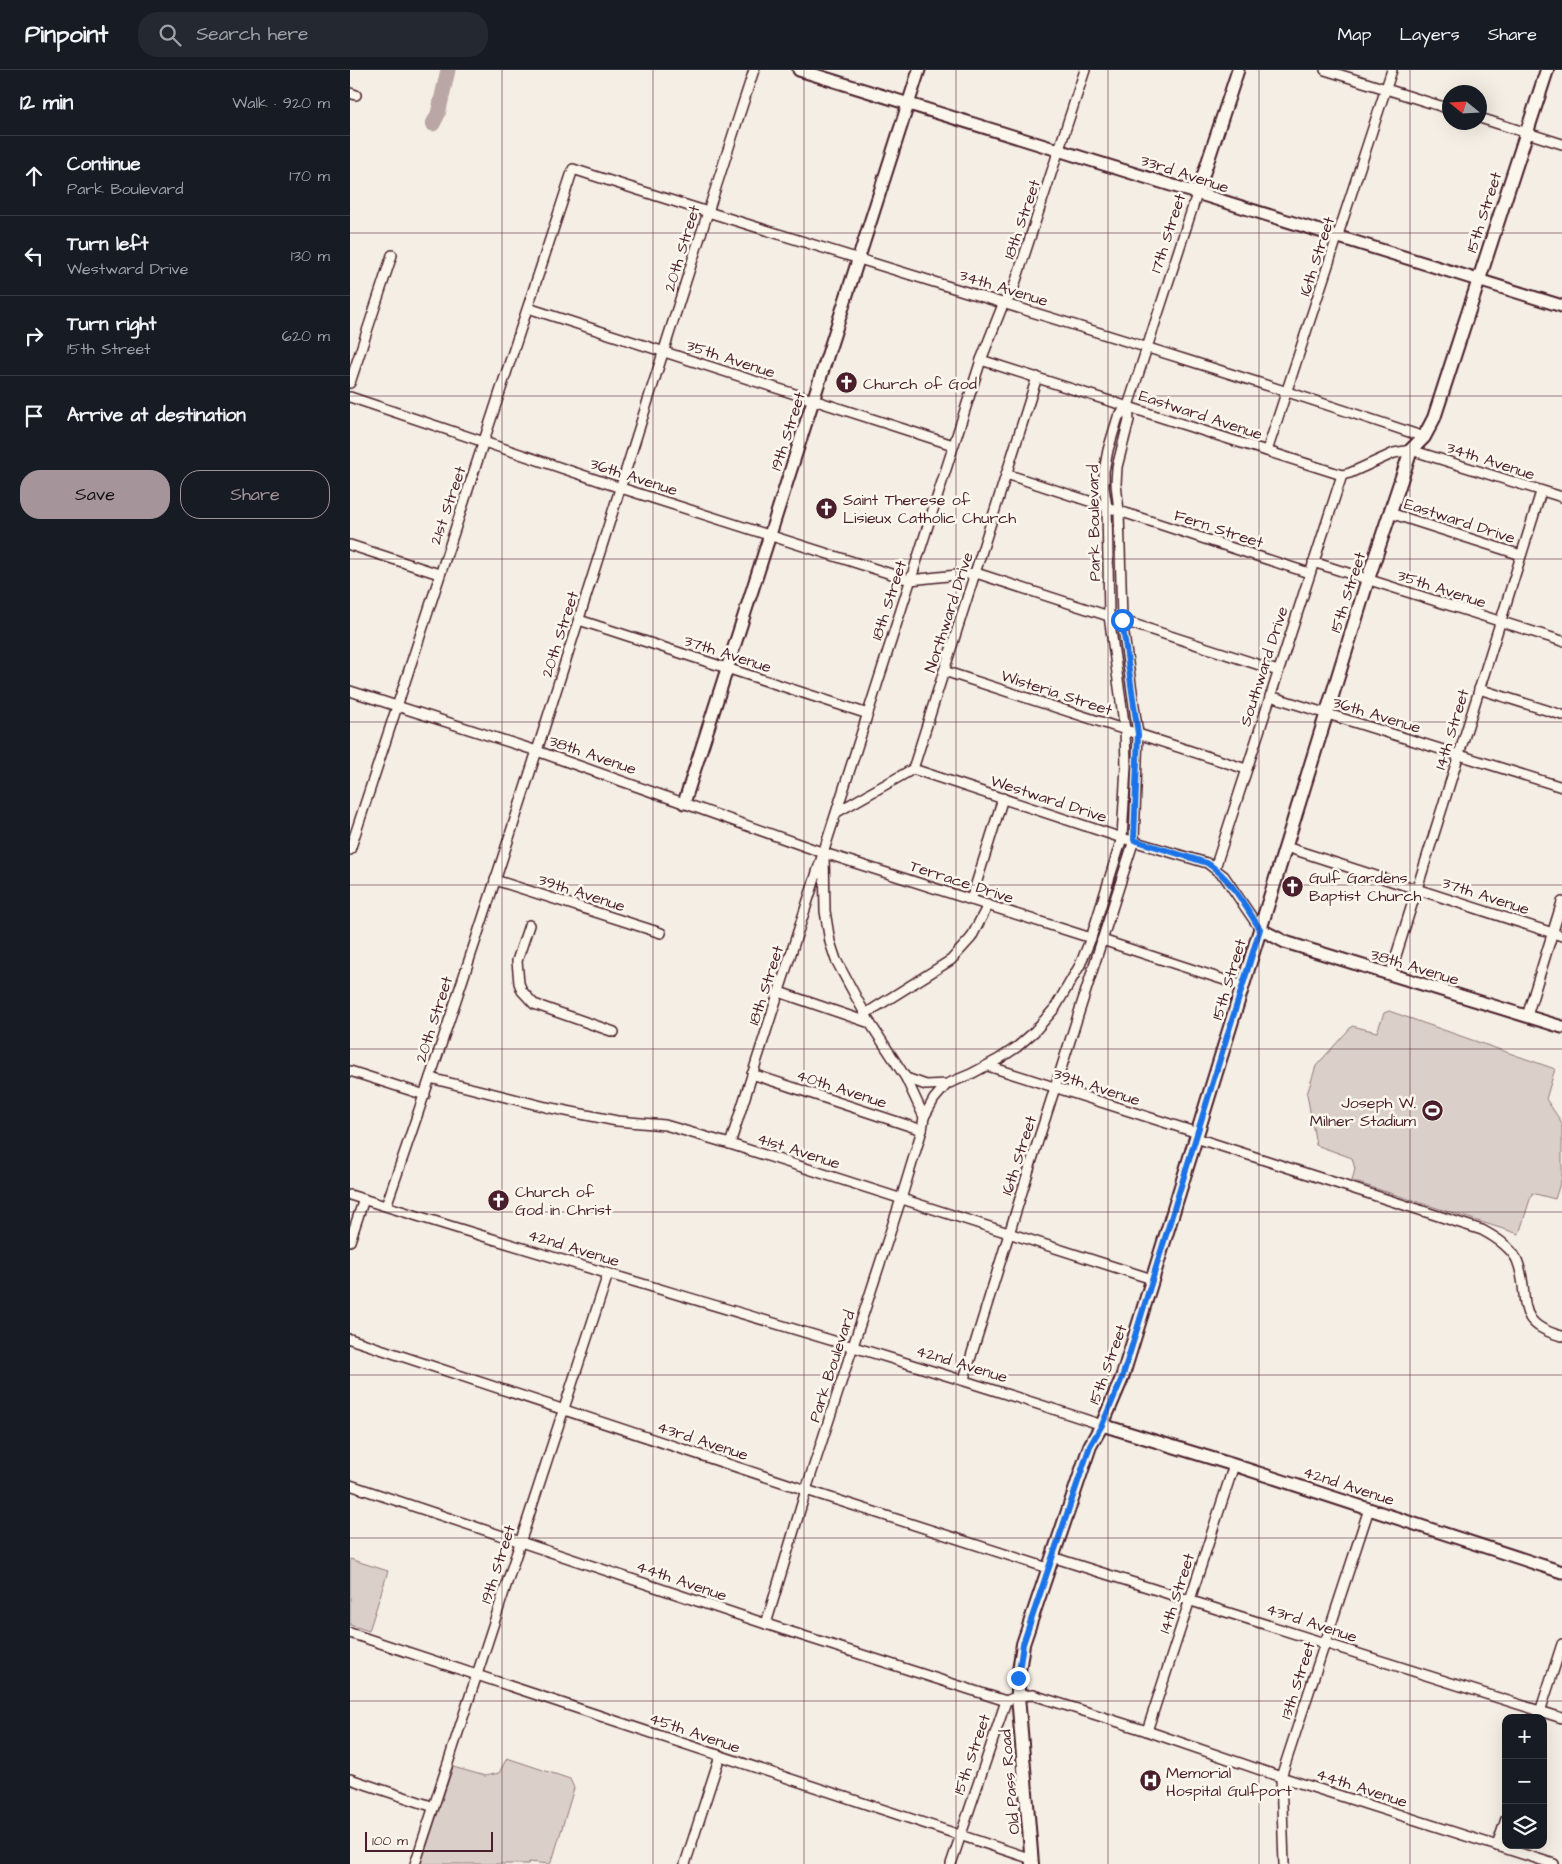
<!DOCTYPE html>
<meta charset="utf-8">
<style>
body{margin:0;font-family:"Architects Daughter",sans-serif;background:#242831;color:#f1f3f6}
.controls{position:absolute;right:15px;bottom:15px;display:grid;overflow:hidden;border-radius:10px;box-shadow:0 5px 20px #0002}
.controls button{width:45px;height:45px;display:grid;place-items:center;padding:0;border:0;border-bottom:1px solid #363941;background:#171b24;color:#f1f3f6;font:25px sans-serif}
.compass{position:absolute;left:1092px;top:15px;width:45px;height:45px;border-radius:50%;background:#171b24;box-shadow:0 5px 20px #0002;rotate:288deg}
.scale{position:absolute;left:15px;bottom:12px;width:128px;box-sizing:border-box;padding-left:5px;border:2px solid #4a1f2b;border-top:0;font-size:14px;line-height:18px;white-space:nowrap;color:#4a1f2b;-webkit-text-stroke:4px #fbf7ec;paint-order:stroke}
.stop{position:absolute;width:15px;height:15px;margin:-11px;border:4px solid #1a73e8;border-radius:50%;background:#fff}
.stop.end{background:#1a73e8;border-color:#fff;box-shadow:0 1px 5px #0008}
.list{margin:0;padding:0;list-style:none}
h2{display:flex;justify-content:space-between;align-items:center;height:65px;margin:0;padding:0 20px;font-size:21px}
h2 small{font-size:16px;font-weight:400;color:#9ea1a6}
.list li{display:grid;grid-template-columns:32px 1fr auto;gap:15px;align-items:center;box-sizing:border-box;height:80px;padding:0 20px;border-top:1px solid #363941}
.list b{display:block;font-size:19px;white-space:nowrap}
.list p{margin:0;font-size:16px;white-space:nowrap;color:#9ea1a6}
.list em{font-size:16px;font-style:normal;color:#9ea1a6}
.actions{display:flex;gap:10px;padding:15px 20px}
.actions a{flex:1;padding:11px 0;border:1px solid #a6949b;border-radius:20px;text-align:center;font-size:18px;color:#a6949b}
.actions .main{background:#a6949b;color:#111}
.icon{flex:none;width:28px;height:28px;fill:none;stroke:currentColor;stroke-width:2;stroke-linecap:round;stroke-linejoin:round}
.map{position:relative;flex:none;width:1212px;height:1794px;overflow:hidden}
header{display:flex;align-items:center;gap:30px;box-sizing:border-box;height:70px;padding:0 25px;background:#171b24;border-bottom:1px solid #363941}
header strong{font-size:24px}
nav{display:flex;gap:28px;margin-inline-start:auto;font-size:18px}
.search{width:350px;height:45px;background:#242831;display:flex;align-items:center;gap:12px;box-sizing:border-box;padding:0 18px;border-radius:20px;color:#9ea1a6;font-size:19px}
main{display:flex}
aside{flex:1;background:#171b24}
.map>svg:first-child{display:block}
.green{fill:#dbd0c9;stroke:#92787a}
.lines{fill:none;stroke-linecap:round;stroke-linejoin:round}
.river{stroke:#baa7a5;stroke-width:15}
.minor-casing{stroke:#4a1f2b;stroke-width:12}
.tertiary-casing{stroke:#4a1f2b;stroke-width:15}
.secondary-casing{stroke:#4a1f2b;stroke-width:16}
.minor{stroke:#fbf7ec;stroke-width:9}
.tertiary{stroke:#fbf7ec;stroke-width:11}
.secondary{stroke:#fbf7ec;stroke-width:12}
.route{stroke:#1a73e8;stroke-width:6}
.grid{fill:none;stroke:#4a1f2b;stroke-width:1;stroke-opacity:0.55}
.labels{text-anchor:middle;stroke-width:5;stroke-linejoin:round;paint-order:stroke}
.street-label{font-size:16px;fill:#4a1f2b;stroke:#fbf7ec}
.poi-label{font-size:16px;fill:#4a1f2b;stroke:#fbf7ec;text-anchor:start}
</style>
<header>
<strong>Pinpoint</strong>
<div class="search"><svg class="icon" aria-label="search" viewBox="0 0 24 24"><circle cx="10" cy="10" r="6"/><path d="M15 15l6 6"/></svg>Search here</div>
<nav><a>Map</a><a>Layers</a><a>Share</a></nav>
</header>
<main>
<aside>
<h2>12 min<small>Walk · 920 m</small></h2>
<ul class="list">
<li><svg class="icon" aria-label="ahead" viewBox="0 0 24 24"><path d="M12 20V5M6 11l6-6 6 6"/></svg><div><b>Continue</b><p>Park Boulevard</p></div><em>170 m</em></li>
<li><svg class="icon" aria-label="left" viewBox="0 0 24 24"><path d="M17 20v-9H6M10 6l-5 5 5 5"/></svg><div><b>Turn left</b><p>Westward Drive</p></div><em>130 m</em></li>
<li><svg class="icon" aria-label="right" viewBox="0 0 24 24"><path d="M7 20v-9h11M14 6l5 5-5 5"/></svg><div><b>Turn right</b><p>15th Street</p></div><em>620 m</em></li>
<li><svg class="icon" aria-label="arrive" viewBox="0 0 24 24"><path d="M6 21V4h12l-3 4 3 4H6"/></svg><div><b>Arrive at destination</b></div></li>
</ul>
<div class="actions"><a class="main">Save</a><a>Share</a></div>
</aside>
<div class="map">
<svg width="1212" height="1794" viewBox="0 0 1212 1794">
<rect width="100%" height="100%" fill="#f4eee4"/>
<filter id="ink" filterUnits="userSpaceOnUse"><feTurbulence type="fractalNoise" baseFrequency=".02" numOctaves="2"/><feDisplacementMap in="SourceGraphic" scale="10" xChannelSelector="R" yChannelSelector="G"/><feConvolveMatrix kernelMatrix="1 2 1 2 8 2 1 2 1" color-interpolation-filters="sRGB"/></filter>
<g filter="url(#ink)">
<g class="green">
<path d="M1039 941 1205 999 1196 1029 1212 1053V1107L1205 1129 1182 1123 1169 1164 1002 1111 1005 1099 1002 1088 966 1075 957 1024 966 996 1002 956 1027 962 1034 943Z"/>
<path d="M0 1489 38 1501 19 1561 0 1555Z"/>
<path d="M157 1688 220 1709 224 1718 203 1788 200 1794 179 1792 178 1794H71L103 1697 135 1706 149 1703Z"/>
</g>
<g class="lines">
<path class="river" d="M83 54 88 44 98 0"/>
<defs>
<g id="minor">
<path d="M975 0 1100 39"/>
<path d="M0 23 6 25"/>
<path d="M1130 48 1212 74"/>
<path d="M178 238 603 375"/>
<path d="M631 290 992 405 1000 403 1044 383 1061 380 1212 427"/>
<path d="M0 313 42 185"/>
<path d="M0 327 271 418 560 510 626 503 928 601"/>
<path d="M917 381 1042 0"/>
<path d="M656 404 959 503"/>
<path d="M1040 443 1171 485"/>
<path d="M0 475 89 504"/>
<path d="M963 492 1212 571"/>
<path d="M229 550 518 644"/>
<path d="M594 601 896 699"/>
<path d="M1129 619 1212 645"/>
<path d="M0 621 187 681 474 783 741 868"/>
<path d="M920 626 1212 717"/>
<path d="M563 699 687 307"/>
<path d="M487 742 563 699 772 768 857 793 874 806 910 859"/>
<path d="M936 777 1212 866"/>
<path d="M0 780 223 99C506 191 792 272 1074 367"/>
<path d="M474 783 475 841 480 872 486 890 520 953 556 1008 576 1015 597 1014 621 1004 649 989 667 977 684 962 705 938 730 895 741 868 772 768 776 696 775 660 759 546 757 437 754 418V401L758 380 768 347 778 336 847 124"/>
<path d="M865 798 992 405"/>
<path d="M145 810 311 863"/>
<path d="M621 830 653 728"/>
<path d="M179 855 167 891 169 913 172 921 184 934 264 962"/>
<path d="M752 870 893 916"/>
<path d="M1040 905 1191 422"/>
<path d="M429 922 520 953"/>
<path d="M515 944 601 890 621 868 638 835"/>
<path d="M1177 946 1212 832"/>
<path d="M638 996 848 1063"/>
<path d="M0 1001 75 1025"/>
<path d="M402 1004 572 1060"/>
<path d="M80 1008 196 1037 267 1051 315 1055 380 1074 802 1209"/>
<path d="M574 1047 584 1029 597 1014"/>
<path d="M846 1068 1132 1160C1145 1167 1160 1176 1167 1190 1182 1226 1160 1253 1212 1266"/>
<path d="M380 1074 631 290 654 232 661 226 735 0"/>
<path d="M0 1125C250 1204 503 1273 752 1355"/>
<path d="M36 1136C167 760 280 378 404 0"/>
<path d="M0 1171 14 1129"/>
<path d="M0 1269 456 1420 698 1498"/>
<path d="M614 1309 681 1093 784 770 788 664 772 550 769 441 766 414 767 397 779 350 778 336"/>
<path d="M0 1415 416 1554 656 1631"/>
<path d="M702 1487 1212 1648"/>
<path d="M416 1554 456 1420 551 1129 572 1060 574 1047 556 1008"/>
<path d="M0 1563 682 1789"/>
<path d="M1188 1648 1212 1574"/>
<path d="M797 1661 884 1395"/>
<path d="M0 1709 84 1737"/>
<path d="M1147 1776 1156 1749"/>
<path d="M65 1794 258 1204"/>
<path d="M335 1794 370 1686"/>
<path d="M601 1794 656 1631 668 1626 683 1625 797 1661 931 1707 1204 1794"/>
<path d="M934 1794 931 1707 1019 1439"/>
</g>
<g id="tertiary">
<path d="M449 0 1212 236"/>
<path d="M847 124 888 0"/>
<path d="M334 733 569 0"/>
<path d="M910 859 935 872 1212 957"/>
<path d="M752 1355 884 1395 1212 1502"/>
</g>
<path id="secondary" d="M682 1794 668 1626V1608L673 1574 740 1376 752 1355 772 1308 1018 509 1061 380 1074 367 1084 348 1197 0"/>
</defs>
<use href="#minor" class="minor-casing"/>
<use href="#tertiary" class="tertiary-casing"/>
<use href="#secondary" class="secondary-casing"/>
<use href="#minor" class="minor"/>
<use href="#tertiary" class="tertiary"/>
<use href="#secondary" class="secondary"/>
</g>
</g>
<g class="lines" filter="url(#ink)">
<path class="route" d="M668 1608 673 1574 740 1376 752 1355 772 1308 910 859C895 836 881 808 857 793L784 770 788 664 772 550"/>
</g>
<path class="grid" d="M152 0V1794M303 0V1794M454 0V1794M606 0V1794M758 0V1794M909 0V1794M1060 0V1794M0 163H1212M0 326H1212M0 489H1212M0 652H1212M0 815H1212M0 979H1212M0 1142H1212M0 1305H1212M0 1468H1212M0 1631H1212"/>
<defs>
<symbol id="church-disc" viewBox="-11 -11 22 22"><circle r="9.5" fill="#4a1f2b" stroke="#fbf7ec"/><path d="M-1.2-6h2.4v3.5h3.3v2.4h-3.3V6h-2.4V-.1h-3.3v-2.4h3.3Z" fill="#fff"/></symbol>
<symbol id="stadium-disc" viewBox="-11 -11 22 22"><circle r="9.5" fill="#4a1f2b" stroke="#fbf7ec"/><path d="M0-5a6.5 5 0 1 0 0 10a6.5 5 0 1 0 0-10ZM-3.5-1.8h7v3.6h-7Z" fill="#fff"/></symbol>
<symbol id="hospital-disc" viewBox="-11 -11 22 22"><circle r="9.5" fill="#4a1f2b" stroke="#fbf7ec"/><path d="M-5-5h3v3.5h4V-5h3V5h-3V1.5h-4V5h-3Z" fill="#fff"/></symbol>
</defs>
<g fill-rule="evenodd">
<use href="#church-disc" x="484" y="300" width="25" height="25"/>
<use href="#church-disc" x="464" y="426" width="25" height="25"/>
<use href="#church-disc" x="930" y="804" width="25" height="25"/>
<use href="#stadium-disc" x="1070" y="1028" width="25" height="25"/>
<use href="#church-disc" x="136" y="1118" width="25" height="25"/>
<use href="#hospital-disc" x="788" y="1698" width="25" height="25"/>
</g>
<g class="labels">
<g class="street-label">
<text transform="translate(835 103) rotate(18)" y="6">33rd Avenue</text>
<text transform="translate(1133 142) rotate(-72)" y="6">15th Street</text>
<text transform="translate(671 149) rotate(-71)" y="6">18th Street</text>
<text transform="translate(817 163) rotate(-72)" y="6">17th Street</text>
<text transform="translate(331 178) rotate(-73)" y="6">20th Street</text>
<text transform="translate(966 186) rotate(-72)" y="6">16th Street</text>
<text transform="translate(654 217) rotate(17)" y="6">34th Avenue</text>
<text transform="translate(381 288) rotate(18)" y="6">35th Avenue</text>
<text transform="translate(851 344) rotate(18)" y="6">Eastward Avenue</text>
<text transform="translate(437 361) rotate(-72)" y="6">19th Street</text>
<text transform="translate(1141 390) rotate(18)" y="6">34th Avenue</text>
<text transform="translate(284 406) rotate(18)" y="6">36th Avenue</text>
<text transform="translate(97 435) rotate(-71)" y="6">21st Street</text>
<text transform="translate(1110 450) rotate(18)" y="6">Eastward Drive</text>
<text transform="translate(743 453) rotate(-91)" y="6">Park Boulevard</text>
<text transform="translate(869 458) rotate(18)" y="6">Fern Street</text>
<text transform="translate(1092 518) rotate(18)" y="6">35th Avenue</text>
<text transform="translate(997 522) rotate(-72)" y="6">15th Street</text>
<text transform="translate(538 530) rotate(-72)" y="6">18th Street</text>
<text transform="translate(598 542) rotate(-72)" y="6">Northward Drive</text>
<text transform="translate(209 564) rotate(-72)" y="6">20th Street</text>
<text transform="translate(378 583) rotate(18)" y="6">37th Avenue</text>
<text transform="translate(913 596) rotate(-72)" y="6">Southward Drive</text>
<text transform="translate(707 622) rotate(18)" y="6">Wisteria Street</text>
<text transform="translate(1027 644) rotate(17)" y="6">36th Avenue</text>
<text transform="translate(1101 659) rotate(-73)" y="6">14th Street</text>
<text transform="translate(243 684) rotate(19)" y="6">38th Avenue</text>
<text transform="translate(699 728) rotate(18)" y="6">Westward Drive</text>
<text transform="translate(612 811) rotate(18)" y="6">Terrace Drive</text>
<text transform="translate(232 822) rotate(18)" y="6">39th Avenue</text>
<text transform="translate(1136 825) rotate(18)" y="6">37th Avenue</text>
<text transform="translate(1065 896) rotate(17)" y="6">38th Avenue</text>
<text transform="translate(878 909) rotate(-73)" y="6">15th Street</text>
<text transform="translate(415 915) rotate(-72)" y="6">18th Street</text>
<text transform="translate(83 949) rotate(-72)" y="6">20th Street</text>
<text transform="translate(747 1016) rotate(18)" y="6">39th Avenue</text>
<text transform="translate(492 1018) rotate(18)" y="6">40th Avenue</text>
<text transform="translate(449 1080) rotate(18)" y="6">41st Avenue</text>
<text transform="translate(668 1085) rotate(-72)" y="6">16th Street</text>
<text transform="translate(224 1177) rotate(17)" y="6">42nd Avenue</text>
<text transform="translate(612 1293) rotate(17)" y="6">42nd Avenue</text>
<text transform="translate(757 1294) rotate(-70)" y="6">15th Street</text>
<text transform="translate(481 1296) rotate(-72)" y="6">Park Boulevard</text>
<text transform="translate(353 1370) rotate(18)" y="6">43rd Avenue</text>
<text transform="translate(999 1415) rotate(18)" y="6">42nd Avenue</text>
<text transform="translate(147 1494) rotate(-72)" y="6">19th Street</text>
<text transform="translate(332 1510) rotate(19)" y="6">44th Avenue</text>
<text transform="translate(826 1523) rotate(-72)" y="6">14th Street</text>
<text transform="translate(962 1552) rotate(18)" y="6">43rd Avenue</text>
<text transform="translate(947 1610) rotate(-72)" y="6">13th Street</text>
<text transform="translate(345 1662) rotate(19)" y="6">45th Avenue</text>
<text transform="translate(621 1684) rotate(-71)" y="6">15th Street</text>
<text transform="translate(659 1712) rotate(-95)" y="6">Old Pass Road</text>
<text transform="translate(1012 1717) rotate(18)" y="6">44th Avenue</text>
</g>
<g class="poi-label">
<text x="513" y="319">Church of God</text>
<text x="493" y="435">Saint Therese of<tspan x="493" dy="18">Lisieux Catholic Church</tspan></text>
<text x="959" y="813">Gulf Gardens<tspan x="959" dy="18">Baptist Church</tspan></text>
<text x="1066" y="1038" text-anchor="end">Joseph W.<tspan x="1066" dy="18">Milner Stadium</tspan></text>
<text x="165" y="1127">Church of<tspan x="165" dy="18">God in Christ</tspan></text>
<text x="816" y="1708">Memorial<tspan x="816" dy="18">Hospital Gulfport</tspan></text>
</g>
</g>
</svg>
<div class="controls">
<button>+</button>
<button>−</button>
<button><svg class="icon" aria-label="layers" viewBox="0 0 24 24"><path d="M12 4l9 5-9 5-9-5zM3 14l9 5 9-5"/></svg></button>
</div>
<svg class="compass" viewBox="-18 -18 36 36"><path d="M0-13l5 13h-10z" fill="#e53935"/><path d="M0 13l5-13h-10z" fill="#9ea1a6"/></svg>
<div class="scale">100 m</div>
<div class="stop" style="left:772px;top:550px"></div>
<div class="stop end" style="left:668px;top:1608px"></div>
</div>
</main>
